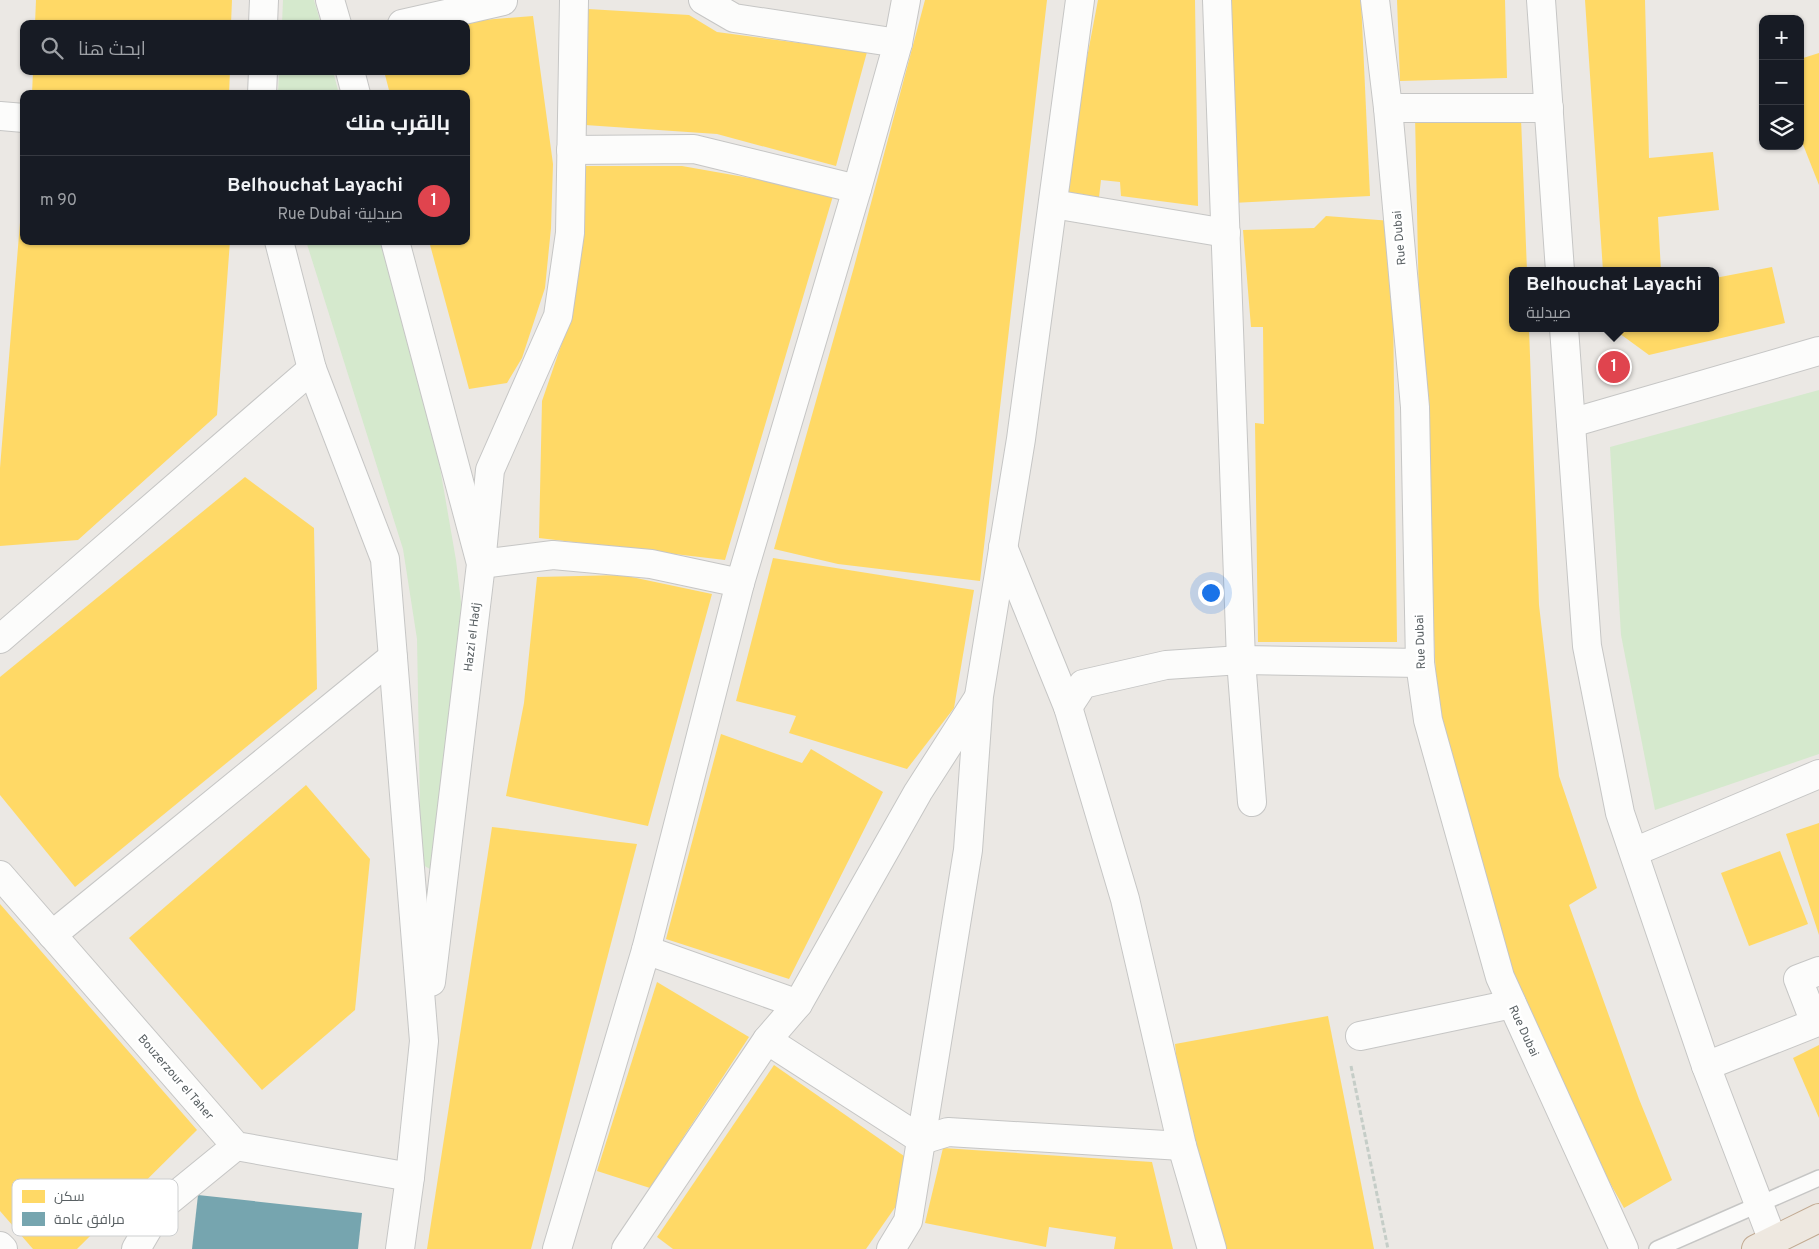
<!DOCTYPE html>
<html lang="ar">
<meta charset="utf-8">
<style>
body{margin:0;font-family:Overpass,Cairo,sans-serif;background:#20242c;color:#f1f3f6;direction:rtl}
.controls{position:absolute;right:15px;top:15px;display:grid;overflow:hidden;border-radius:10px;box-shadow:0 1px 4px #0004}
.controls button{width:45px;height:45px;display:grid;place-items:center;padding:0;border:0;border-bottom:1px solid #363941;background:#171b24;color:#f1f3f6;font:25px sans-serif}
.you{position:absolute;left:1210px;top:592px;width:18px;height:18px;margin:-12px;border:4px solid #fff;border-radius:50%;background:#1a73e8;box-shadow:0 0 0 8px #1a73e833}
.badge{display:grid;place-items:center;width:32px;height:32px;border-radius:50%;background:#8c9090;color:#fff;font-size:16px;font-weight:700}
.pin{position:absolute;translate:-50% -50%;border:2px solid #fff;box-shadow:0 1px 5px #0006}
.popup{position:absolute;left:1509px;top:267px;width:210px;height:65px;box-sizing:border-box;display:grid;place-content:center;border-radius:10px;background:#171b24;filter:drop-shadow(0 1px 4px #0005);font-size:16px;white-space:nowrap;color:#9ea1a6}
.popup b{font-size:19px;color:#f1f3f6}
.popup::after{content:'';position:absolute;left:50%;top:100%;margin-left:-10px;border:10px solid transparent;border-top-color:#171b24}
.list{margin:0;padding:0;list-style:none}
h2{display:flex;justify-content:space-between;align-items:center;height:65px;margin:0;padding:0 20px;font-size:21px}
h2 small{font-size:16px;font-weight:400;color:#9ea1a6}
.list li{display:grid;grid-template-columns:32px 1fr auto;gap:15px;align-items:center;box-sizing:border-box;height:90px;padding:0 20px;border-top:1px solid #363941}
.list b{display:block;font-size:19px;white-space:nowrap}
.list p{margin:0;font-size:16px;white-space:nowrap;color:#9ea1a6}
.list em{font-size:16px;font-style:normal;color:#9ea1a6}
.icon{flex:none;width:28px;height:28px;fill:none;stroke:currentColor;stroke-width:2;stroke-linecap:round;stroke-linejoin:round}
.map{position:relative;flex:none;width:1819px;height:1249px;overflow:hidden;direction:ltr}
.search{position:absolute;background:#171b24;box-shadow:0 1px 4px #0004;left:20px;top:20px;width:450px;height:55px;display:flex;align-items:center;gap:12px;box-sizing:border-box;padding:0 18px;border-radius:10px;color:#9ea1a6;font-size:19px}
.panel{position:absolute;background:#171b24;box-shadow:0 1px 4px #0004;left:20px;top:90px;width:450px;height:155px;border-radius:10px;direction:rtl}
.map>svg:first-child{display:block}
.green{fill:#d5e9cd}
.homes{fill:#ffd966}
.public{fill:#76a5af}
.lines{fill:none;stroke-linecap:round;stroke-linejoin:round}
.lane-casing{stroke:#c6c6c5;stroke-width:18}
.street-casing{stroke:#c6c6c5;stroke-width:30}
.highway-casing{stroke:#c2aa92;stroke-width:30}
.path{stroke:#c5cdc7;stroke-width:3;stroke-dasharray:5 2.5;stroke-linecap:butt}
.lane{stroke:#fcfcfb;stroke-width:15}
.street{stroke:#fcfcfb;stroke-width:28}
.highway{stroke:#eee8e0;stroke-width:28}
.labels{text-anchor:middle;stroke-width:5;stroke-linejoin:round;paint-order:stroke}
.street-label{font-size:12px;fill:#596063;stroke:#fff}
.key{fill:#fff;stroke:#cdcfd0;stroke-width:1}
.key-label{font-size:14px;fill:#596063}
</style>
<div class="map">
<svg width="1819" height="1249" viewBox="0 0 1819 1249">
<rect width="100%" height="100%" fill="#ebe8e4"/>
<g class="green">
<path d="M283 0H314L321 24H282Z"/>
<path d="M279 71H333L339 94H278Z"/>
<path d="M306 241H380L412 353 439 462 456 560 466 643 439 864 430 869 421 864 417 639 403 549Z"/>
<path d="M1819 390V754L1655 810 1621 635 1610 447Z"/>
</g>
<g class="homes">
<path d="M36 0H232L231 24H35Z"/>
<path d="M925 0H1047L980 581 838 564 774 549 854 267Z"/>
<path d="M1098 0H1195L1198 206 1121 196 1120 182 1101 180 1098 206 1064 201 1078 105Z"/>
<path d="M1224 0H1361L1370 196 1232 203Z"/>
<path d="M1397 0H1505L1507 78 1400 81Z"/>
<path d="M1585 0H1645L1649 158 1713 152 1719 210 1658 217 1661 271H1603Z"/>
<path d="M588 9 689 15 717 32 867 52 836 166 717 134 585 125Z"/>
<path d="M533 16 553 164 551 228 545 288 522 358 507 383 469 389 429 241H466V94H390L384 71H466V24L459 22Z"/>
<path d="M1819 53V185L1800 137V59Z"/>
<path d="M33 71H230L229 94H32Z"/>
<path d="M1415 115 1521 118 1527 271H1513V328H1529L1539 605 1559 776 1597 888 1569 905 1639 1099 1672 1180 1624 1208 1610 1183 1602 1187 1526 1018 1495 926 1437 701 1419 306Z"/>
<path d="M583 166H682L783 184 833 196 725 560 539 538 542 401 564 337 579 270 584 227Z"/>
<path d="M22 198 24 241H230L217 415 78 540 0 546V468Z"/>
<path d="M1326 216 1392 221 1397 642H1258L1255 423 1264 424 1263 327H1251L1243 230 1314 228Z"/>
<path d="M1772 267 1785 323 1649 355 1612 328H1715V278Z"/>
<path d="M245 477 314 528 317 689 75 887 0 795V677Z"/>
<path d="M773 558 974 590 954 708 907 769 789 733 796 716 736 701Z"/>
<path d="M622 575 712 594 648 826 506 796 524 703 537 577Z"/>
<path d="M721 734 802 763 811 749 883 792 789 979 666 939Z"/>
<path d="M306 785 370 859 355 1010 262 1090 129 938Z"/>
<path d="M1819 823V935L1786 834Z"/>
<path d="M492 827 637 844 531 1249H427Z"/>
<path d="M1780 851 1808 924 1749 946 1721 873Z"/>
<path d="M0 904 197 1130 77 1249H33L0 1211Z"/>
<path d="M657 982 749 1037 650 1188 597 1171Z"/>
<path d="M1328 1016 1374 1249H1217L1183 1126 1175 1044Z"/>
<path d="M1819 1045V1118L1793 1058Z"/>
<path d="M774 1065 904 1156 903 1196 866 1249H673L657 1237Z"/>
<path d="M943 1148 1152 1162 1173 1249H1114L1116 1237 1049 1227 1046 1247 925 1223Z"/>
</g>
<path class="public" d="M198 1195 362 1213 358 1249H192Z"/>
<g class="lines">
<defs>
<path id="lane" d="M1657 1249 1819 1178"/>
<g id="street">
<path d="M330 0 337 24"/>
<path d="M574 0 570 233 558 316 490 470 481 564 553 555 651 564 740 583"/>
<path d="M703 0 734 18 898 43"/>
<path d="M1217 0 1241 660 1252 802"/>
<path d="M1375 0 1388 108 1415 407 1420 663 1428 720 1500 977 1624 1249"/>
<path d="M1541 0 1560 271"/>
<path d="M263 24 264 0"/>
<path d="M402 24 503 1"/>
<path d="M350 71 356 94"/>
<path d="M262 94 263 71"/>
<path d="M1388 108H1549"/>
<path d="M0 116 24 118"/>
<path d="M571 150 694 149 857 189"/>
<path d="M1053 204 1226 233"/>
<path d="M279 241 312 369 385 559 424 1041 410 1177 400 1249"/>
<path d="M395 241 481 564 431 982"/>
<path d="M1564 328 1587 646 1620 813 1706 1066 1773 1241"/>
<path d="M1571 423 1819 351"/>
<path d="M1003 547 1068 707 1125 899 1182 1146 1212 1249"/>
<path d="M0 639 312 369"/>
<path d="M1068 707 1083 684 1166 665 1241 660 1420 663"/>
<path d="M1634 852 1819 774"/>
<path d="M0 875 236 1146 410 1177"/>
<path d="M52 935 393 657"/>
<path d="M646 950 798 1004"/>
<path d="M1360 1036 1512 1004"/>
<path d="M767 1040 922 1140 948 1132 1182 1146"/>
<path d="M1706 1066 1815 1023 1798 979 1819 971"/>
<path d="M0 1246 3 1249"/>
<path d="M136 1249 160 1208 236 1146"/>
<path d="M557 1249 646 950 740 583 857 189 898 43 906 0"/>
<path d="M626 1249 767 1040 798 1004 918 792 977 700"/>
<path d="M891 1249 908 1221 968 850 979 696 1021 439 1080 0"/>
</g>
<path id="highway" d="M1756 1249 1819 1218"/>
</defs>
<use href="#lane" class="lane-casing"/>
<use href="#street" class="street-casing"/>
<use href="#highway" class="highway-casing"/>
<path class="path" d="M1351 1066 1388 1249"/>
<use href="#lane" class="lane"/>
<use href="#street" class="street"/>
<use href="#highway" class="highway"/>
</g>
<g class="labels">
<g class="street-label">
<text transform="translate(1399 238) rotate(-95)" y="4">Rue Dubai</text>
<text transform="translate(472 637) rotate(-83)" y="4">Hazzi el Hadj</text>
<text transform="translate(1420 642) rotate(-92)" y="4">Rue Dubai</text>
<text transform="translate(1524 1031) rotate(65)" y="4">Rue Dubai</text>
<text transform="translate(176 1077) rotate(49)" y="4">Bouzerzour el Taher</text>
</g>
</g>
<rect x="12" y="1179" width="166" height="57" rx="8" class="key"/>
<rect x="22" y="1190" width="23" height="13" fill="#ffd966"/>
<rect x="22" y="1212" width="23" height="14" fill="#76a5af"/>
<g class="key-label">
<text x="54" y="1201">سكن</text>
<text x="54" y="1224">مرافق عامة</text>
</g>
</svg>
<div class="controls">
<button>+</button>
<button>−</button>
<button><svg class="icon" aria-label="layers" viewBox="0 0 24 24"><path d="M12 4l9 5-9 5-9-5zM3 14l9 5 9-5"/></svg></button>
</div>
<div class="you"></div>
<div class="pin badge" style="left:1614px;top:367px;background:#e0444e">1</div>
<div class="popup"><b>Belhouchat Layachi</b>صيدلية</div>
<div class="search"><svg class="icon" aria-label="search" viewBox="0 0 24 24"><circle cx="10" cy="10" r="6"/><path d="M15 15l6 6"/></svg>ابحث هنا</div>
<section class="panel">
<h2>بالقرب منك<small></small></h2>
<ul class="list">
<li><span class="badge" style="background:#e0444e">1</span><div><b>Belhouchat Layachi</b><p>صيدلية · Rue Dubai</p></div><em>90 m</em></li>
</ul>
</section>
</div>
